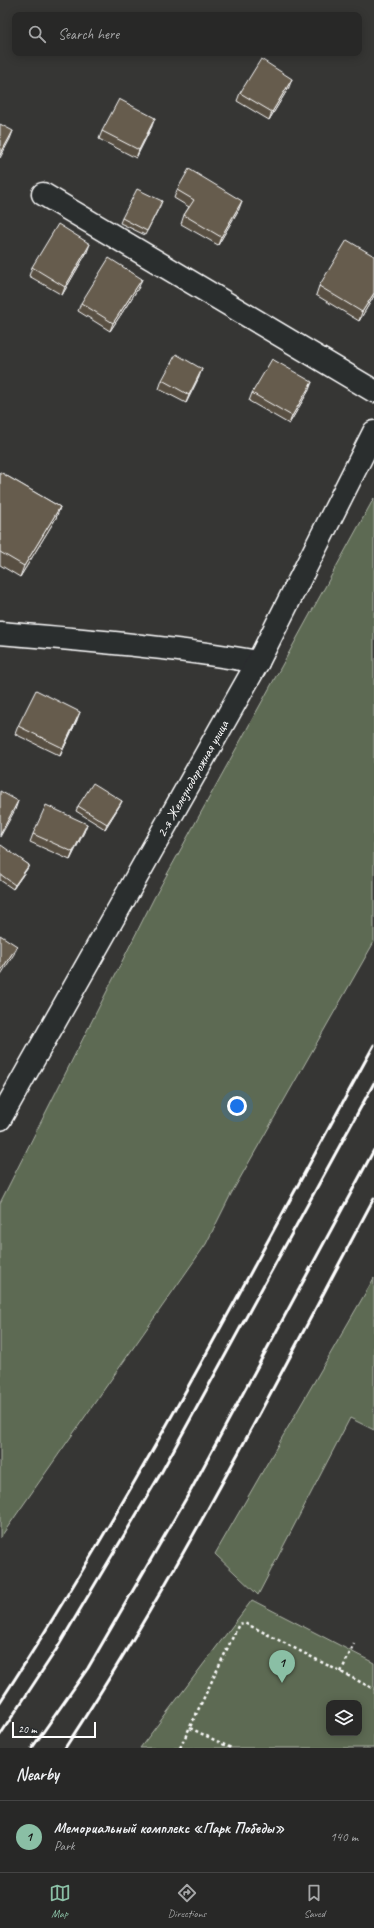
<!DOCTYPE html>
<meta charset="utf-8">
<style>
body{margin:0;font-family:Caveat,sans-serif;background:#343433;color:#f1f3f6}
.controls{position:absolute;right:12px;bottom:12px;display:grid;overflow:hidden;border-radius:8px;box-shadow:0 2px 10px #0003}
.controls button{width:36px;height:36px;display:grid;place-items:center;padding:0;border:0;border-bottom:1px solid #444;background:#282827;color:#f1f3f6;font:20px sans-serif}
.scale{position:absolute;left:12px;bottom:10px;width:84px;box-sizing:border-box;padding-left:4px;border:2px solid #fff;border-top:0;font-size:11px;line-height:14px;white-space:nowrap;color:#fff;-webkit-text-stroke:3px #2a2d2e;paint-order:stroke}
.you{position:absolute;left:237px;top:1106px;width:14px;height:14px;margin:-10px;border:3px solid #fff;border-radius:50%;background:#1a73e8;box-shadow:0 0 0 6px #1a73e833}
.badge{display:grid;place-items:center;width:26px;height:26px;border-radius:50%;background:#8abfa5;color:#111;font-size:13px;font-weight:700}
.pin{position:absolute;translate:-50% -33px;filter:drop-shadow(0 1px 2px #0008)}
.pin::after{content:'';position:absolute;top:21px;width:14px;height:12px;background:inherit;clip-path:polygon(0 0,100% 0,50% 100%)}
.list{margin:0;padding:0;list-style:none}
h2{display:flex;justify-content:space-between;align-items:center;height:52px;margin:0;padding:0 16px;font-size:17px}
h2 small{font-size:13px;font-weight:400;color:#a5a6a7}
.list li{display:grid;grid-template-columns:26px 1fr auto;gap:12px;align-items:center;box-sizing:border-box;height:72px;padding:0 16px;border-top:1px solid #444}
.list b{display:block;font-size:15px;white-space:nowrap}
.list p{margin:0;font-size:13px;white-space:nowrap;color:#a5a6a7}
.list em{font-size:13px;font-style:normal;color:#a5a6a7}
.icon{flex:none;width:22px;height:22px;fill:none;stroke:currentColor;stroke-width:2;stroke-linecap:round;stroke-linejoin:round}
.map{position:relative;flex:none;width:374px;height:1748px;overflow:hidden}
.search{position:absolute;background:#282827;box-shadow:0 2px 10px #0003;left:12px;right:12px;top:12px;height:44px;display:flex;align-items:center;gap:10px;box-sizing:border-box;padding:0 14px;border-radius:8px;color:#a5a6a7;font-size:15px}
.sheet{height:124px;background:#282827}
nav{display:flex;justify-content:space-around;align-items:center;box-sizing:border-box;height:56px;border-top:1px solid #444;background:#282827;font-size:11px;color:#a5a6a7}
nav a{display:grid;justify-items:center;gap:2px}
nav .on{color:#8abfa5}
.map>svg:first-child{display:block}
.green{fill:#5d6a52;stroke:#aeb4a8;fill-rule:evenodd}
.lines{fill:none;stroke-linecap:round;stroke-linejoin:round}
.minor-casing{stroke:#fff;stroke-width:25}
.path{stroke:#fff;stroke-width:2.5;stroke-dasharray:3 3;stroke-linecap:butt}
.minor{stroke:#2a2d2e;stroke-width:22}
.rail{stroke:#fff;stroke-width:3}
.wall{fill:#584f42;stroke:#fff}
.shaded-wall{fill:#474036;stroke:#fff}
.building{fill:#665c4d;stroke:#fff}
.labels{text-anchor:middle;stroke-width:3;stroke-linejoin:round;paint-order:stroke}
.street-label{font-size:14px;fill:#fff;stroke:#2a2d2e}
</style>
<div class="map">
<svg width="374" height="1748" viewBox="0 0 374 1748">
<rect width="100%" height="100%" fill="#363634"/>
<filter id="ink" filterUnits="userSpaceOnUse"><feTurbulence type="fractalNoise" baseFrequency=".025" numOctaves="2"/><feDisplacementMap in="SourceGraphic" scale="8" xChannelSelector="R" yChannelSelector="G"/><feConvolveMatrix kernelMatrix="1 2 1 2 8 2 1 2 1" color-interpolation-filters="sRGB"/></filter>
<g filter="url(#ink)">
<g class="green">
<path d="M374 498V942L231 1194 206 1244 0 1538V1203L154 898Z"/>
<path d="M374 1278V1430L350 1418 258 1595 215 1554Z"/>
<path d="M252 1600 374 1663V1748H140ZM329 1703H359V1733H329Z"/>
</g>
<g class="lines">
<defs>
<g id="minor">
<path d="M43 194 374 391"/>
<path d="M0 633C86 640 173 647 258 662"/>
<path id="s1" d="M0 1119 258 662 374 432"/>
</g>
</defs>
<use href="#minor" class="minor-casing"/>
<g class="path">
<path d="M341 1672 354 1644"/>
<path d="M190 1728 231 1748"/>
<path d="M180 1748 239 1624 244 1623 255 1628 374 1689"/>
</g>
<use href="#minor" class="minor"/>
<g class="rail">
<path d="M0 1702C138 1491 253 1266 374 1045"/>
<path d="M0 1735 56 1650 161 1473 374 1083"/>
<path d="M32 1748 88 1668 191 1490 374 1150"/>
<path d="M65 1748C180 1572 275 1384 374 1198"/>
</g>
</g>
<g class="wall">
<path d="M289 87 269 120 237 101 240 93Z"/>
<path d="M152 126 136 158 99 139 102 131Z"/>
<path d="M177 190 239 209 218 245 181 224 184 215 189 207 174 198Z"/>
<path d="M162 201 160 206 145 235 120 223 122 218Z"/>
<path d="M87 252 62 295 29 276 32 267Z"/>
<path d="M319 286 374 296 359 321 316 295Z"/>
<path d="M139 287 110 331 78 311 81 303Z"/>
<path d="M199 377 186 403 159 389 162 380Z"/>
<path d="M309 390 289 424 249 401 252 393Z"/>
<path d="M0 472 60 507 56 518 20 577 0 565Z"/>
<path d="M77 720 60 756 15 734 18 726Z"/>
<path d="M122 801 120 805 105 829 76 811 78 806Z"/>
<path d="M87 824 84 832 70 860 30 842 33 834Z"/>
<path d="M0 846 29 865 27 869 13 889 0 880Z"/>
</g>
<g class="shaded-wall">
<path d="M292 79 289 87 269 120 272 112Z"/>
<path d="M155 118 152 126 136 158 139 150Z"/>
<path d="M13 131 10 139 0 158V155Z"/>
<path d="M242 201 239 209 218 245 221 237Z"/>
<path d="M90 244 87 252 62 295 65 287Z"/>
<path d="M142 279 139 287 110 331 113 323Z"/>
<path d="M374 293V296L359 321 362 312Z"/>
<path d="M202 369 199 377 186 403 189 395Z"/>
<path d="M312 382 309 390 289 424 292 416Z"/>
<path d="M60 507 56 518 20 577 24 566Z"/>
<path d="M80 712 77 720 60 756 63 748Z"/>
<path d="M18 801 15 810 0 837V835Z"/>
<path d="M122 801 120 805 105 829 107 824Z"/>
<path d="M87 824 84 832 70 860 73 852Z"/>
<path d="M29 865 27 869 13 889 15 885Z"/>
<path d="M17 946 14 954 0 976V972Z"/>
</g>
<g class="building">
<path d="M261 59 292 79 272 112 240 93Z"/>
<path d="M119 99 155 118 139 150 102 131Z"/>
<path d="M0 124 13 131 0 155Z"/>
<path d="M189 169 242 201 221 237 184 215 194 200 177 190Z"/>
<path d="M137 189 162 201 147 231 122 218Z"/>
<path d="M58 224 90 244 65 287 32 267Z"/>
<path d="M347 240 374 256V293L362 312 319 286Z"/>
<path d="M109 258 142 279 113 323 81 303Z"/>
<path d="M176 354 202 369 189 395 162 380Z"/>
<path d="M272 359 312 382 292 416 252 393Z"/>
<path d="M0 472 60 507 24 566 0 552Z"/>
<path d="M36 690 80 712 63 748 18 726Z"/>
<path d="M93 783 122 801 107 824 78 806Z"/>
<path d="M0 791 18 801 0 835Z"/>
<path d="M46 805 87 824 73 852 33 834Z"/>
<path d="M1 845 29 865 15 885 0 874V846Z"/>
<path d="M0 935 17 946 0 972Z"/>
</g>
</g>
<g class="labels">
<g class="street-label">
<text dy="5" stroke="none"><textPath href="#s1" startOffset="391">2-я Железнодорожная улица</textPath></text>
</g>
</g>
</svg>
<div class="controls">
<button><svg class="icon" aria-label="layers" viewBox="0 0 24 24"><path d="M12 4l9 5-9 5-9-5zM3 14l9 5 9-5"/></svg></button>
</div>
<div class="scale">20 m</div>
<div class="you"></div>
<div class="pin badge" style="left:282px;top:1683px">1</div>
<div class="search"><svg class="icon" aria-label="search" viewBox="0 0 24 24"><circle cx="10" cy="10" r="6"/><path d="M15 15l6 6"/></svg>Search here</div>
</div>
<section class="sheet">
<h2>Nearby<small></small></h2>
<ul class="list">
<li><span class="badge">1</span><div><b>Мемориальный комплекс «Парк Победы»</b><p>Park</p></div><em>140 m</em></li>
</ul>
</section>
<nav>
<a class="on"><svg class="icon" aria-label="map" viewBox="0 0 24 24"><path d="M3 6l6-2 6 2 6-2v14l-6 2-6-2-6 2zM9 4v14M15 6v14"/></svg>Map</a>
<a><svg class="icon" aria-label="directions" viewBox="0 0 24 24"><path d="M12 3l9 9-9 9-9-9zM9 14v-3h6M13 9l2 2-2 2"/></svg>Directions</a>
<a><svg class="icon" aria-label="saved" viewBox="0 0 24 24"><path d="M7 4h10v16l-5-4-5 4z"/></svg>Saved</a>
</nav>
